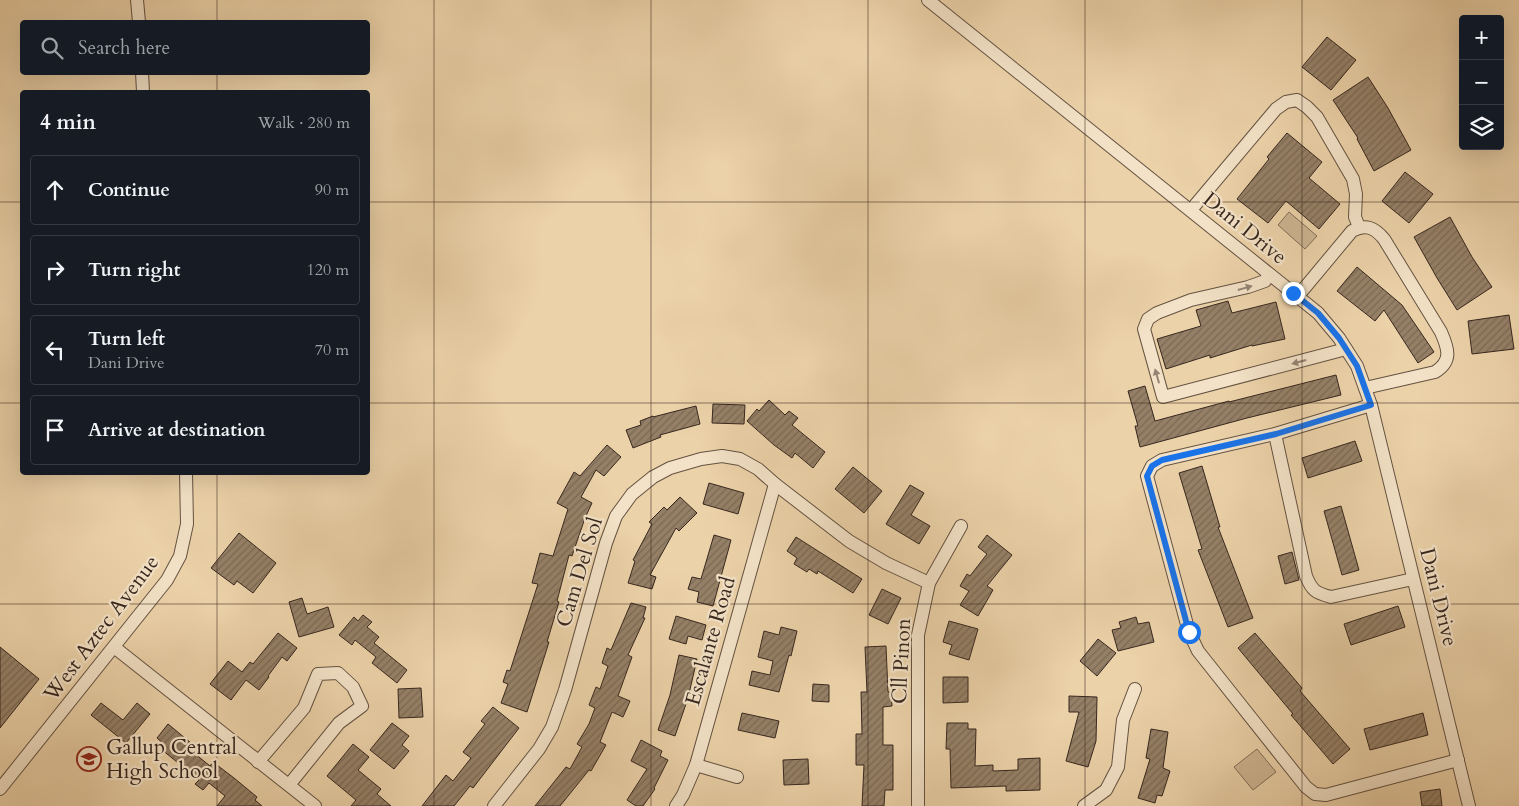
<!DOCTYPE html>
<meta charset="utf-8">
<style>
body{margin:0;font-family:Cardo,serif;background:#242831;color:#f1f3f6}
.controls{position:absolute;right:15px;top:15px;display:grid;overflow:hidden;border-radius:5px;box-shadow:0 5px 20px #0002}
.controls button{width:45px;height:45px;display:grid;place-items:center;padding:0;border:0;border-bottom:1px solid #363941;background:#171b24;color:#f1f3f6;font:25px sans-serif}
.stop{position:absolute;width:15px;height:15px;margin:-11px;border:4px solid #1a73e8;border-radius:50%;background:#fff}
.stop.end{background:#1a73e8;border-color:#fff;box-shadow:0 1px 5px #0008}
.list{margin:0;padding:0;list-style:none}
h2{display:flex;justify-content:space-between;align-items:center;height:65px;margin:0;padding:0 20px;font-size:21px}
h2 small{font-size:16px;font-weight:400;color:#9ea1a6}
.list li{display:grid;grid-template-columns:32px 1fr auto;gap:15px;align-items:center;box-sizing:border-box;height:70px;margin:0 10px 10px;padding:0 10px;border:1px solid #363941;border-radius:5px}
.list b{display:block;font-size:19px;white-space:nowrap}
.list p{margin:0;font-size:16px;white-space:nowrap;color:#9ea1a6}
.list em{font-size:16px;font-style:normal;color:#9ea1a6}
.icon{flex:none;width:28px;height:28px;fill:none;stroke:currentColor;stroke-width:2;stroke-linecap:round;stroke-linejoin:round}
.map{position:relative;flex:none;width:1519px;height:806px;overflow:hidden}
.search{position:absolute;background:#171b24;box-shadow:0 5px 20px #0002;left:20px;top:20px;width:350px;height:55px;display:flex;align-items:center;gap:12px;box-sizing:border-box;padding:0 18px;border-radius:5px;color:#9ea1a6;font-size:19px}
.panel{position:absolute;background:#171b24;box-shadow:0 5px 20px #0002;left:20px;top:90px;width:350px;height:385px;border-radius:5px}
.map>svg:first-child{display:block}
.green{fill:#cdb592;stroke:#826e58}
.building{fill:url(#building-hatch);stroke:#37271f}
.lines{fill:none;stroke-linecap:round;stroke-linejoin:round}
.minor-casing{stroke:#645242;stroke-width:14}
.minor{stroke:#f3e2c7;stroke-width:12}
.oneway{fill:#958473}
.route{stroke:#1a73e8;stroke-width:6}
.grid{fill:none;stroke:#37271f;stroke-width:1;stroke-opacity:0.55}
.labels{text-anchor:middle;stroke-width:4.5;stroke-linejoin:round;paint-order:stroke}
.street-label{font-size:21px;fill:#37271f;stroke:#f3e2c7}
.poi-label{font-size:21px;fill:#37271f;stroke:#f3e2c7;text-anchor:start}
</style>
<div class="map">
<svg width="1519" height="806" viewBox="0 0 1519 806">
<defs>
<pattern id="building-hatch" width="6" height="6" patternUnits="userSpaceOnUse" patternTransform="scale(1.25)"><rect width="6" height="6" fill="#958067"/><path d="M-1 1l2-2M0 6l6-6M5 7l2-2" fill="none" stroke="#7a6954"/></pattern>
</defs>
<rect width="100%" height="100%" fill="#ecd2a9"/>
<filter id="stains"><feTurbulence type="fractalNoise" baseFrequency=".004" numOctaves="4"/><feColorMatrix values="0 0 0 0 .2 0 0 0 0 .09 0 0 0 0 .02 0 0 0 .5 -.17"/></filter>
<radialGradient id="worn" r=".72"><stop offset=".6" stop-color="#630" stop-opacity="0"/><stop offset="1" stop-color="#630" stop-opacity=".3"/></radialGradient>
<g class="green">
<path d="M1289 212 1317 236 1305 249 1278 225Z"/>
<path d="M1257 749 1276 772 1253 790 1234 767Z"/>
</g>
<g class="building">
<path d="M1327 37 1356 60 1331 90 1302 67Z"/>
<path d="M1368 77 1388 108 1411 150 1374 171 1357 139 1358 138 1333 100Z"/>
<path d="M1287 133 1322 162 1309 178 1340 204 1319 229 1286 201 1268 223 1237 199 1269 159 1267 157Z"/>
<path d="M1405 172 1433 194 1409 223 1382 201Z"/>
<path d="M1450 217 1472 257 1492 287 1457 310 1437 278 1414 237Z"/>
<path d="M1357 267 1402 305 1434 352 1418 363 1384 310 1375 321 1337 291Z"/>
<path d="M1228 301 1232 313 1276 302 1285 339 1252 346V345L1210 358V355L1166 369 1157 339 1201 326 1196 310Z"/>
<path d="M1509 315 1514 349 1472 354 1468 321Z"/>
<path d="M1336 375 1341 395 1247 418 1140 447 1135 426H1138L1128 391 1145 386 1155 421 1229 401V402Z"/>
<path d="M769 400 785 415 789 411 798 418 792 425 825 452 813 468 795 453 792 458 774 445 747 421 757 409 759 411Z"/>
<path d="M713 404 745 405 744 424 712 423Z"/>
<path d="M696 406 700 424 660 435 661 437 633 448 626 430 641 425 640 421 653 416V417Z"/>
<path d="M1355 441 1362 461 1308 478 1302 458Z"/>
<path d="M607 445 621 457 604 476 596 470 581 497 592 503 585 518 572 556 569 555 557 601 559 602 547 642H549L527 712 501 703 508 684 503 682 507 670 510 671 538 584 532 583 540 553 553 556 568 509 557 503 574 472 580 476Z"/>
<path d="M1202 466 1220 527H1218L1253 618 1228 627 1198 550 1202 549 1179 473Z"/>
<path d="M853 467 882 491 864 513 835 489Z"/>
<path d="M709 483 744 493 738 514 703 504Z"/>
<path d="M910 485 924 493 911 515 930 526 919 544 886 524Z"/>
<path d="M680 497 697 513 679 531 676 528 650 575 656 577 652 589 628 583 635 561 633 560 652 524 649 522 664 507 667 510Z"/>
<path d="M1341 506 1359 570 1342 575 1324 511Z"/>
<path d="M239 533 276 563 253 593 237 581 234 585 211 568Z"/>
<path d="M714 535 731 540 713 606 697 602 699 592 688 589 692 577 701 579Z"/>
<path d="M987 535 1012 555 987 586 993 590 978 616 960 605 969 591 960 586 967 574 970 576 987 554 978 547Z"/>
<path d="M796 537 862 579 853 593 818 571 817 574 809 569 807 572 794 564 797 558 787 551Z"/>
<path d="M1292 552 1299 580 1285 584 1278 556Z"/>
<path d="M882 589 901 598 888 624 869 615Z"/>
<path d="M302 598 307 614 328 607 334 627 299 637 289 602Z"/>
<path d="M631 603 646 607 643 618H645L628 655 632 657 618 696 630 701 623 717 612 712 600 742 606 745 591 771 589 770 560 806H535L566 767 570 769 582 747 577 744 589 724 595 708 589 705 596 687 600 689 608 666 602 663 607 648 611 650Z"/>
<path d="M1398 606 1405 627 1351 645 1344 624Z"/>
<path d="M363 615 372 622 367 627 379 637 374 643 407 670 397 683 372 663 376 657 355 640 352 645 339 635 354 617 358 621Z"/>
<path d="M676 616 706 625 702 640 688 636 686 644 669 639Z"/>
<path d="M1136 617 1138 624 1149 622 1154 642 1118 651 1112 630 1121 628 1119 622Z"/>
<path d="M949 621 978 629 969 660 949 654 952 645 943 642Z"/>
<path d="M781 627 797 631 791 656 789 655 779 692 749 685 752 671 770 675 773 661 758 657 764 631 779 635Z"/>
<path d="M278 633 297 648 287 661 282 657 268 676 269 677 259 690 246 680 231 700 210 684 228 661 242 672 250 662 253 664Z"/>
<path d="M1255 633 1302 688 1300 691 1350 749 1333 764 1291 715 1293 714 1238 648Z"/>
<path d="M1098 639 1116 653 1097 676 1080 661Z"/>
<path d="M886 646 888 692H891L892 706 883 707V745H893V790H885L884 806H862L864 765H856V734H862L861 692H867L865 647Z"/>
<path d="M0 647 39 679 0 728Z"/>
<path d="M679 655 697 659 688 698 675 736 658 730 670 695Z"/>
<path d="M943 677H968V702L943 703Z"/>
<path d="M813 684 829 685V702L812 701Z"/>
<path d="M421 688 423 717 399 718 398 689Z"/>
<path d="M1069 696 1097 697 1096 741 1088 767 1066 761 1079 712H1069Z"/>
<path d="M101 703 123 720 137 703 150 714 126 743 91 715Z"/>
<path d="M493 707 519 728 473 788 470 786 454 806H422L446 775 453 781 471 758 463 752 485 724 481 721Z"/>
<path d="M742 713 779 721 775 738 738 730Z"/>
<path d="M1423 713 1428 735 1370 750 1364 729Z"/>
<path d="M392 723 409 736 402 745 409 751 394 769 370 750Z"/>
<path d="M947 723H968V729H976L975 766 993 765V771L1018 770V759L1040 758V790L1006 791V786L951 788 950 749H946Z"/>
<path d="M168 724 191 743 188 748 210 766 213 762 234 778 257 797 255 800 262 806H217L225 796 209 783 203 790 195 784 199 780 161 749 165 745 157 738Z"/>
<path d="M1151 729 1168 732 1163 768 1170 771 1162 796 1157 795 1155 803 1138 798 1150 759 1146 758Z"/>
<path d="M641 740 662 751 660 756 668 760 654 788 655 789 643 806H636L627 800 647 769 631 761Z"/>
<path d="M353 744 369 757 358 770 381 789 377 794 391 806H351L356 800 327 776Z"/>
<path d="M808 759 809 784 784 785 783 760Z"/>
<path d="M1440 789 1442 806H1422L1420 792Z"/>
</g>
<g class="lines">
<defs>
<g id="minor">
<path d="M137 0 139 22"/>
<path d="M928 0 1318 313 1339 338 1357 366 1371 405 1469 806"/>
<path d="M142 72 143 92"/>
<path d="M1191 210 1276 109 1286 102 1297 100 1307 107 1317 117 1353 179 1356 194 1355 217 1359 227"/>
<path d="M1269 274 1265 281 1248 287 1191 300 1157 313 1148 319 1144 329 1163 397 1346 349"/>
<path d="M1297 297 1352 231C1366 224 1374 227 1384 239L1441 332C1448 348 1453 361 1435 372L1365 388"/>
<path d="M1371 405 1275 434 1162 460 1152 466 1147 476 1189 632 1198 651 1306 787 1315 794 1326 795 1458 760"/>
<path d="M1275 434 1306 576C1312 591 1316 593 1331 597L1413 579"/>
<path d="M114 647 315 806"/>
<path d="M258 762 304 708 318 674 338 673 353 687 362 706 339 723 289 785"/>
<path d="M696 765 737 777"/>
<path d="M0 789 167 580 180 556 187 524 186 472"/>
<path d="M494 806 539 749 552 727 565 690 606 543 616 516 632 494 653 477 670 468 701 459 722 456 740 459 758 469 775 484 849 541 886 563 929 583"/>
<path d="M676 806 683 795 696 765 775 484"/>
<path d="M918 806V635L929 583 961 526"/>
<path d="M1084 806 1106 790 1118 767 1123 720 1135 689"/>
</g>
</defs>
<use href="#minor" class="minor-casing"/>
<use href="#minor" class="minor"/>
</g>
<defs><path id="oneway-solid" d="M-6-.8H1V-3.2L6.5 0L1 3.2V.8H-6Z" transform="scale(1.25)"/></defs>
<g class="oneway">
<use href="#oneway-solid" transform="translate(1245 288) rotate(-16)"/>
<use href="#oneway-solid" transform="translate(1299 362) rotate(165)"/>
<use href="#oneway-solid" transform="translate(1157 376) rotate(-106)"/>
</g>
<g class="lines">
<path class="route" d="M1189 632 1147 476 1152 466 1162 460 1276 434 1371 405 1357 366 1339 338 1318 313 1293 293"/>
</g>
<path class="grid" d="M217 0V22M434 0V806M651 0V806M868 0V806M1085 0V806M1302 0V806M217 72V92M0 202H22M368 202H1519M0 403H22M368 403H1519M217 472V806M0 604H1519"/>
<defs>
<symbol id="school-ring" viewBox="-11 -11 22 22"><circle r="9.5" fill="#f3e2c7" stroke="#8f2418" stroke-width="1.5"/><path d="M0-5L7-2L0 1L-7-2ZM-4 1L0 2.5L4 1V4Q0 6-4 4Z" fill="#8f2418"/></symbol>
</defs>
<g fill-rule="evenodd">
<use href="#school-ring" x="75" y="745" width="28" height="28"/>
</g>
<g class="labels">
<g class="street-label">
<text transform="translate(1245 228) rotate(39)" y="7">Dani Drive</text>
<text transform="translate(579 572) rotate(-73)" y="7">Cam Del Sol</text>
<text transform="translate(1439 597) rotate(76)" y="7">Dani Drive</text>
<text transform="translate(101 628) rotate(-53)" y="7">West Aztec Avenue</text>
<text transform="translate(710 641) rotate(-74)" y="7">Escalante Road</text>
<text transform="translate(901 661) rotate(-87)" y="7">Cll Pinon</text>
</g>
<g class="poi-label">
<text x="106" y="754">Gallup Central<tspan x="106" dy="24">High School</tspan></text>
</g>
</g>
<rect width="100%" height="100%" filter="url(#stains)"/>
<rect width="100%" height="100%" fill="url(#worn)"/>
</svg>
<div class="controls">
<button>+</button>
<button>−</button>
<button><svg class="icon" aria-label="layers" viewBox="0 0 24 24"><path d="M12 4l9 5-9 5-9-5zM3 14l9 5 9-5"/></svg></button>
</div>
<div class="stop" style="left:1189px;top:632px"></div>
<div class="stop end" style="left:1293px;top:293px"></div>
<div class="search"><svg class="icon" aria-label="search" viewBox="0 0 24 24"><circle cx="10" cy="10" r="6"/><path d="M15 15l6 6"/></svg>Search here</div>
<section class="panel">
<h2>4 min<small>Walk · 280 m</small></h2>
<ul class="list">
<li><svg class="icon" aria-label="ahead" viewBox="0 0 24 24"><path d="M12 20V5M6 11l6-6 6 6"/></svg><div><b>Continue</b></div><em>90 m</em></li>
<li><svg class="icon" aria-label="right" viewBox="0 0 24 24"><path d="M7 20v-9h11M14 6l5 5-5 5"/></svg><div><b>Turn right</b></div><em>120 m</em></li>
<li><svg class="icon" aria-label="left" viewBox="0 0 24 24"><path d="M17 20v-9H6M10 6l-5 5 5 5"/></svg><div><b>Turn left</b><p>Dani Drive</p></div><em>70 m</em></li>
<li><svg class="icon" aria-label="arrive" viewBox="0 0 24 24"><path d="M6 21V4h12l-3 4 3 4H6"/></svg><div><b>Arrive at destination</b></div></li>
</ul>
</section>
</div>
